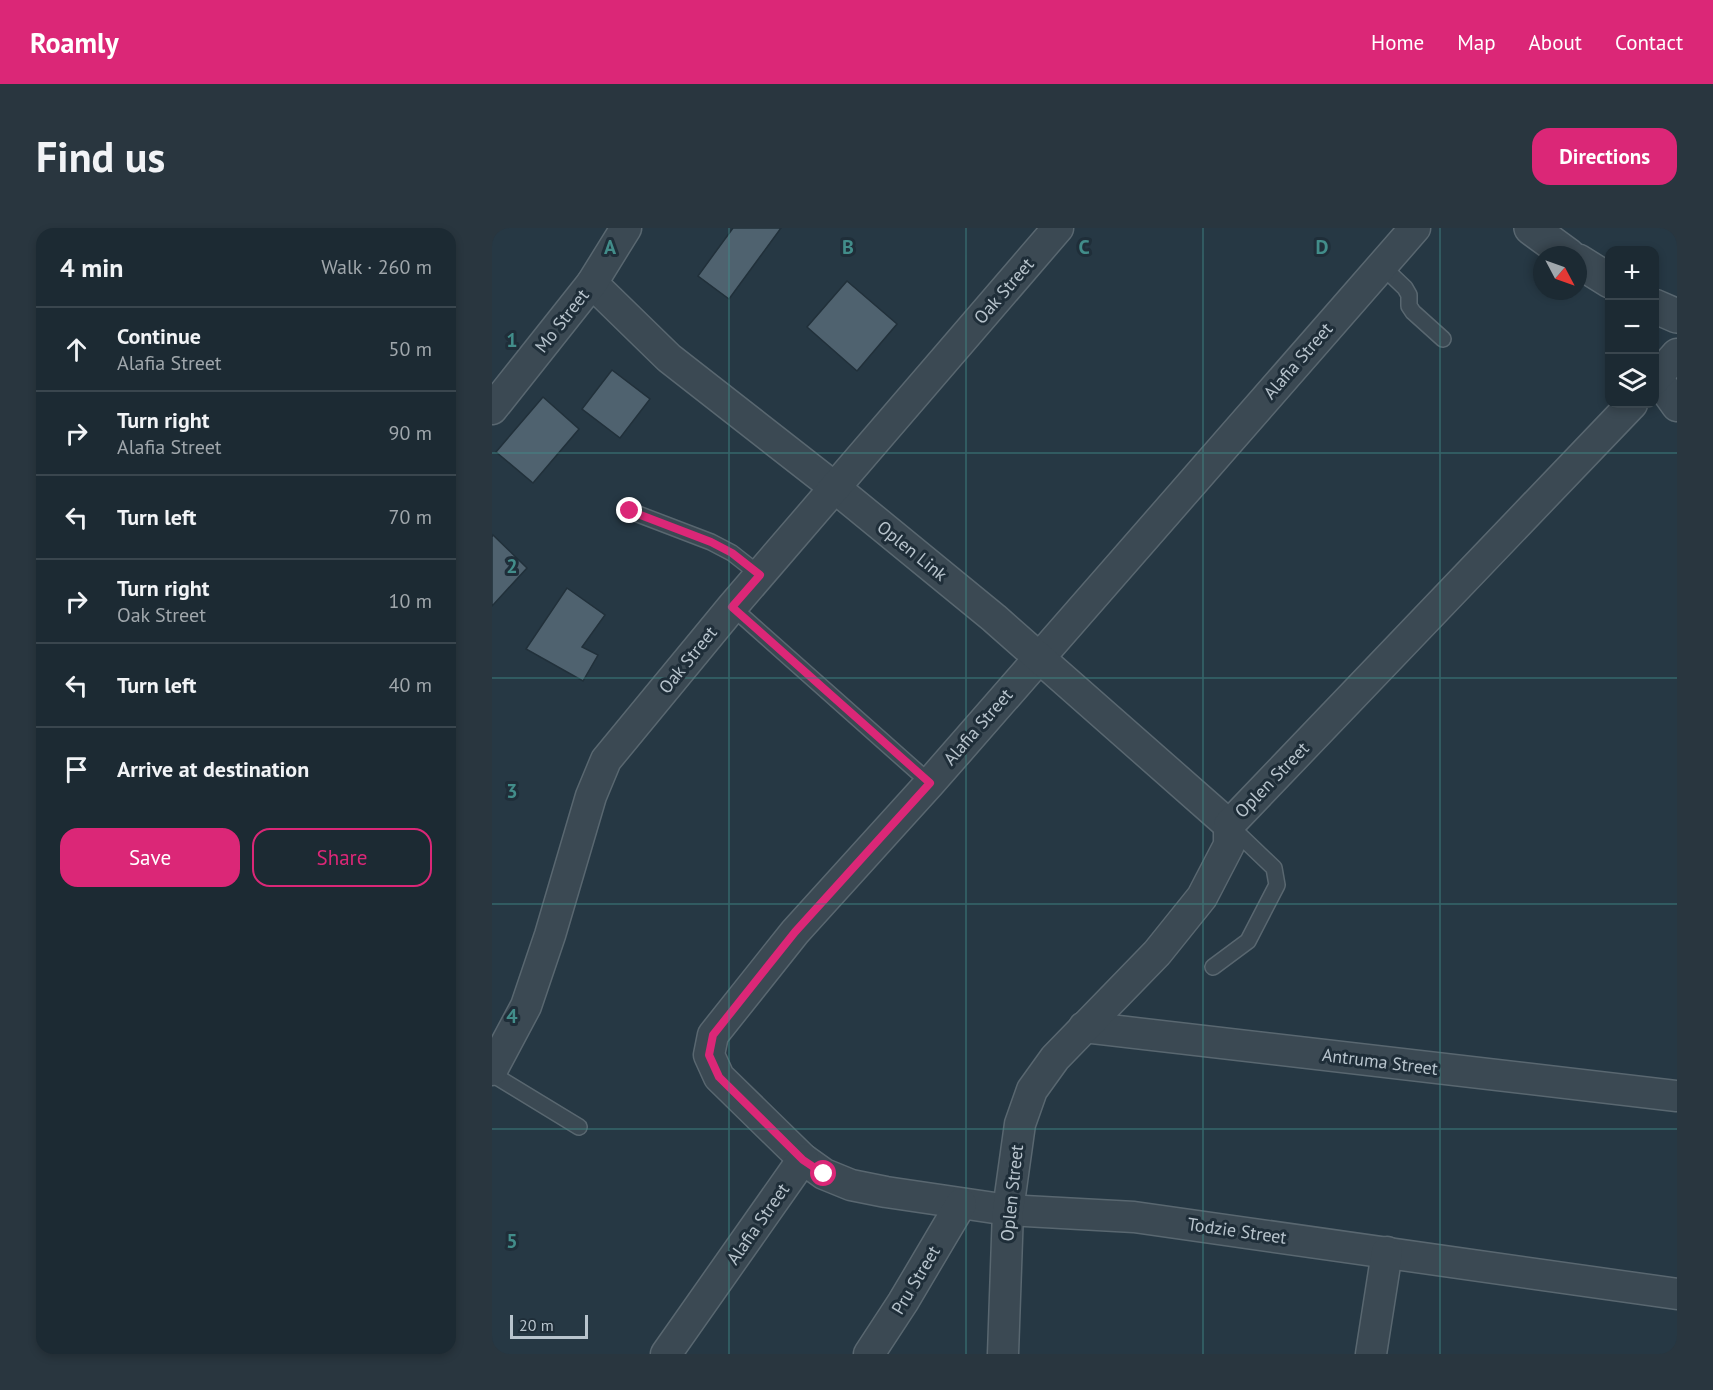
<!DOCTYPE html>
<meta charset="utf-8">
<style>
body{margin:0;font-family:"PT Sans",sans-serif;background:#29363f;color:#f1f3f6}
.controls{position:absolute;right:18px;top:18px;display:grid;overflow:hidden;border-radius:12px;box-shadow:0 3px 9px #0003}
.controls button{width:54px;height:54px;display:grid;place-items:center;padding:0;border:0;border-bottom:2px solid #3a464e;background:#1c2a33;color:#f1f3f6;font:30px sans-serif}
.compass{position:absolute;left:1041px;top:18px;width:54px;height:54px;border-radius:50%;background:#1c2a33;box-shadow:0 3px 9px #0003;rotate:131deg}
.scale{position:absolute;left:18px;bottom:15px;width:78px;box-sizing:border-box;padding-left:6px;border:3px solid #b8c4cd;border-top:0;font-size:16px;line-height:21px;white-space:nowrap;color:#b8c4cd;-webkit-text-stroke:4px #1f2e39;paint-order:stroke}
.stop{position:absolute;width:18px;height:18px;margin:-14px;border:4px solid #db2777;border-radius:50%;background:#fff}
.stop.end{background:#db2777;border-color:#fff;box-shadow:0 2px 6px #0008}
.list{margin:0;padding:0;list-style:none}
h2{display:flex;justify-content:space-between;align-items:center;height:78px;margin:0;padding:0 24px;font-size:26px}
h2 small{font-size:20px;font-weight:400;color:#a0a7ac}
.list li{display:grid;grid-template-columns:39px 1fr auto;gap:18px;align-items:center;box-sizing:border-box;height:84px;padding:0 24px;border-top:2px solid #3a464e}
.list b{display:block;font-size:22px;white-space:nowrap}
.list p{margin:0;font-size:20px;white-space:nowrap;color:#a0a7ac}
.list em{font-size:20px;font-style:normal;color:#a0a7ac}
.actions{display:flex;gap:12px;padding:18px 24px}
.actions a{flex:1;padding:14px 0;border:2px solid #db2777;border-radius:18px;text-align:center;font-size:21px;color:#db2777}
.actions .main{background:#db2777;color:#fff}
.icon{flex:none;width:33px;height:33px;fill:none;stroke:currentColor;stroke-width:2;stroke-linecap:round;stroke-linejoin:round}
.map{position:relative;flex:none;width:1185px;height:1126px;overflow:hidden;border-radius:18px}
header{display:flex;align-items:center;gap:36px;box-sizing:border-box;height:84px;padding:0 30px;background:#db2777;color:#fff}
header strong{font-size:28px}
nav{display:flex;gap:33px;margin-inline-start:auto;font-size:21px}
.intro{display:flex;align-items:center;justify-content:space-between;box-sizing:border-box;height:144px;padding:0 36px}
h1{margin:0;font-size:42px}
.button{padding:15px 27px;border-radius:18px;background:#db2777;color:#fff;font-size:21px;font-weight:700}
main{display:flex;gap:36px;padding:0 36px}
aside{flex:1;background:#1c2a33;border-radius:18px;box-shadow:0 3px 9px #0003}
.map>svg:first-child{display:block}
.building{fill:#4f626f;stroke:#21303a;stroke-width:1.5}
.lines{fill:none;stroke-linecap:round;stroke-linejoin:round}
.service-casing{stroke:#596770;stroke-width:18}
.minor-casing{stroke:#596770;stroke-width:33}
.tertiary-casing{stroke:#596770;stroke-width:36}
.service{stroke:#3b4953;stroke-width:15}
.minor{stroke:#3b4953;stroke-width:30}
.tertiary{stroke:#3b4953;stroke-width:33}
.route{stroke:#db2777;stroke-width:8}
.grid{fill:none;stroke:#428d8a;stroke-width:1.5;stroke-opacity:0.55}
.labels{text-anchor:middle;stroke-width:6;stroke-linejoin:round;paint-order:stroke}
.street-label{font-size:18px;fill:#b8c4cd;stroke:#1f2e39}
.grid-label{font-size:20px;text-anchor:middle;font-weight:bold;fill:#428d8a;stroke:#1f2e39;stroke-width:6;stroke-linejoin:round;paint-order:stroke}
</style>
<header>
<strong>Roamly</strong>
<nav><a>Home</a><a>Map</a><a>About</a><a>Contact</a></nav>
</header>
<div class="intro"><h1>Find us</h1><a class="button">Directions</a></div>
<main>
<aside>
<h2>4 min<small>Walk · 260 m</small></h2>
<ul class="list">
<li><svg class="icon" aria-label="ahead" viewBox="0 0 24 24"><path d="M12 20V5M6 11l6-6 6 6"/></svg><div><b>Continue</b><p>Alafia Street</p></div><em>50 m</em></li>
<li><svg class="icon" aria-label="right" viewBox="0 0 24 24"><path d="M7 20v-9h11M14 6l5 5-5 5"/></svg><div><b>Turn right</b><p>Alafia Street</p></div><em>90 m</em></li>
<li><svg class="icon" aria-label="left" viewBox="0 0 24 24"><path d="M17 20v-9H6M10 6l-5 5 5 5"/></svg><div><b>Turn left</b></div><em>70 m</em></li>
<li><svg class="icon" aria-label="right" viewBox="0 0 24 24"><path d="M7 20v-9h11M14 6l5 5-5 5"/></svg><div><b>Turn right</b><p>Oak Street</p></div><em>10 m</em></li>
<li><svg class="icon" aria-label="left" viewBox="0 0 24 24"><path d="M17 20v-9H6M10 6l-5 5 5 5"/></svg><div><b>Turn left</b></div><em>40 m</em></li>
<li><svg class="icon" aria-label="arrive" viewBox="0 0 24 24"><path d="M6 21V4h12l-3 4 3 4H6"/></svg><div><b>Arrive at destination</b></div></li>
</ul>
<div class="actions"><a class="main">Save</a><a>Share</a></div>
</aside>
<div class="map">
<svg width="1185" height="1126" viewBox="0 0 1185 1126">
<rect width="100%" height="100%" fill="#263844"/>
<g class="building">
<path d="M241 0H289L237 71 206 48Z"/>
<path d="M355 53 405 96 365 143 315 99Z"/>
<path d="M120 142 158 171 128 210 90 181Z"/>
<path d="M51 169 87 201 41 255 4 224Z"/>
<path d="M1 307 35 340 0 378V309Z"/>
<path d="M75 360 113 387 90 419 106 427 91 453 34 421Z"/>
</g>
<g class="lines">
<defs>
<g id="service">
<path d="M890 38 913 60 917 67V78L921 84 951 111"/>
<path d="M138 283 219 314 240 325 268 347"/>
<path d="M240 379 438 555"/>
<path d="M721 739 756 713 785 657 782 640 737 597"/>
<path d="M0 846 87 899"/>
</g>
<g id="minor">
<path d="M923 0 438 555 303 704 221 807 217 827 227 849 311 931 332 946 359 957 394 964 516 982 642 989 1185 1066"/>
<path d="M100 55 177 130 342 259 502 390 737 597"/>
<path d="M1165 150 1185 178"/>
<path d="M1162 152 1185 126"/>
<path d="M0 181 100 55 134 0"/>
<path d="M592 799 1185 868"/>
<path d="M0 842 34 778 58 707 99 568 114 532 240 379 566 0"/>
<path d="M174 1126 311 931"/>
<path d="M377 1126 411 1074 469 976"/>
<path d="M511 1126 516 982 528 896 540 862 563 830 665 725 710 669 737 617V597L1140 176"/>
<path d="M879 1126 895 1024"/>
</g>
<g id="tertiary">
<path d="M1039 0 1076 27"/>
<path d="M1086 33 1118 53"/>
<path d="M1162 78 1185 88"/>
</g>
</defs>
<use href="#service" class="service-casing"/>
<use href="#minor" class="minor-casing"/>
<use href="#tertiary" class="tertiary-casing"/>
<use href="#service" class="service"/>
<use href="#minor" class="minor"/>
<use href="#tertiary" class="tertiary"/>
</g>
<g class="lines">
<path class="route" d="M138 283 219 314 240 325 268 347 240 379 438 555 303 704 221 807 217 827 227 849 311 932 332 946"/>
</g>
<path class="grid" d="M237 0V1126M474 0V1126M711 0V1126M948 0V1126M0 225H1185M0 450H1185M0 676H1185M0 901H1185"/>
<g class="labels">
<g class="street-label">
<text transform="translate(512 63) rotate(-49)" y="6">Oak Street</text>
<text transform="translate(70 93) rotate(-52)" y="6">Mo Street</text>
<text transform="translate(806 133) rotate(-49)" y="6">Alafia Street</text>
<text transform="translate(420 323) rotate(39)" y="6">Oplen Link</text>
<text transform="translate(196 432) rotate(-51)" y="6">Oak Street</text>
<text transform="translate(486 499) rotate(-49)" y="6">Alafia Street</text>
<text transform="translate(780 552) rotate(-46)" y="6">Oplen Street</text>
<text transform="translate(888 834) rotate(7)" y="6">Antruma Street</text>
<text transform="translate(520 965) rotate(-84)" y="6">Oplen Street</text>
<text transform="translate(266 996) rotate(-55)" y="6">Alafia Street</text>
<text transform="translate(745 1003) rotate(8)" y="6">Todzie Street</text>
<text transform="translate(424 1052) rotate(-59)" y="6">Pru Street</text>
</g>
</g>
<g class="grid-label">
<text x="118" y="26">A</text>
<text x="356" y="26">B</text>
<text x="592" y="26">C</text>
<text x="830" y="26">D</text>
<text x="20" y="119">1</text>
<text x="20" y="345">2</text>
<text x="20" y="570">3</text>
<text x="20" y="795">4</text>
<text x="20" y="1020">5</text>
</g>
</svg>
<div class="controls">
<button>+</button>
<button>−</button>
<button><svg class="icon" aria-label="layers" viewBox="0 0 24 24"><path d="M12 4l9 5-9 5-9-5zM3 14l9 5 9-5"/></svg></button>
</div>
<svg class="compass" viewBox="-18 -18 36 36"><path d="M0-13l5 13h-10z" fill="#e53935"/><path d="M0 13l5-13h-10z" fill="#a0a7ac"/></svg>
<div class="scale">20 m</div>
<div class="stop" style="left:332px;top:946px"></div>
<div class="stop end" style="left:138px;top:283px"></div>
</div>
</main>
